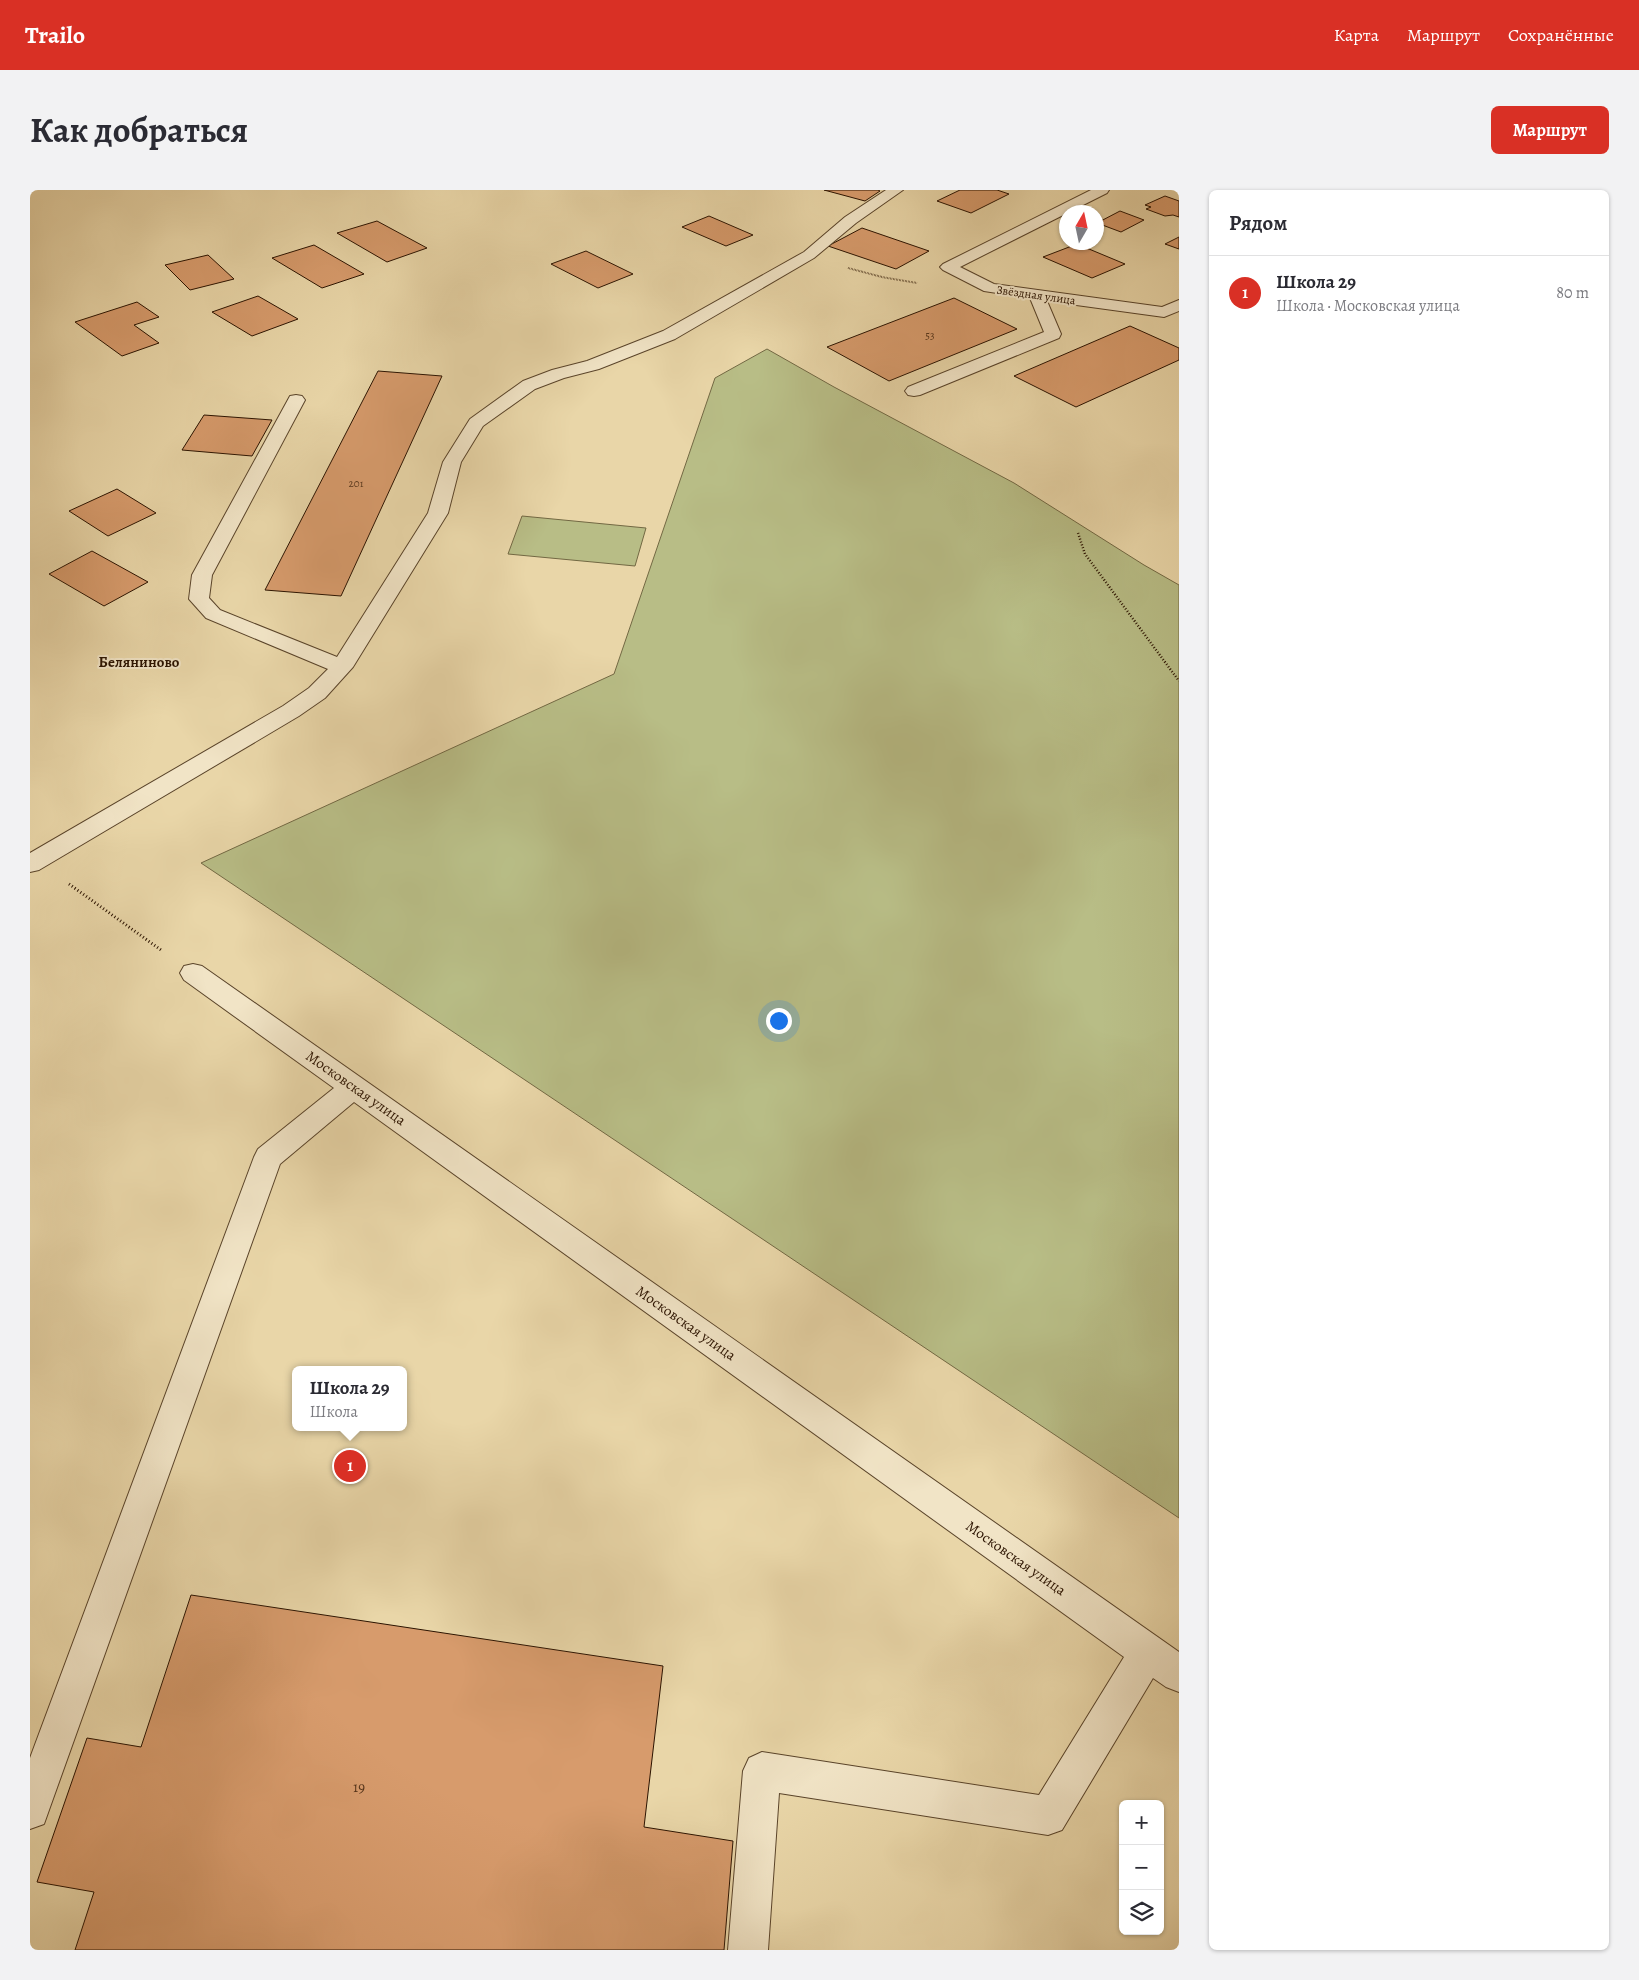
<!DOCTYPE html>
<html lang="ru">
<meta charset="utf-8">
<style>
body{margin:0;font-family:Alegreya,serif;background:#f2f2f3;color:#2b2b33}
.controls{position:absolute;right:15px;bottom:15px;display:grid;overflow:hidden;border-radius:8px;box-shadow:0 1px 4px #0004}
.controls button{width:45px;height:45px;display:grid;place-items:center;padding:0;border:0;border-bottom:1px solid #e1e1e2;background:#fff;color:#2b2b33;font:25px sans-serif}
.compass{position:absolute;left:1029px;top:15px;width:45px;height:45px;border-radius:50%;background:#fff;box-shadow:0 1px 4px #0004;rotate:9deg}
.you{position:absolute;left:748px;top:830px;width:18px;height:18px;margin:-12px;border:4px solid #fff;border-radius:50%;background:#1a73e8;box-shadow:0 0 0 8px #1a73e833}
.badge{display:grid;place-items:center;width:32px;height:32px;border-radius:50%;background:#d93025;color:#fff;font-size:16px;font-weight:700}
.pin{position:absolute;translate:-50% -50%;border:2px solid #fff;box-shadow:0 1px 5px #0006}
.popup{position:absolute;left:262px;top:1176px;width:115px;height:65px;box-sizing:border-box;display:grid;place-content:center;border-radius:8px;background:#fff;filter:drop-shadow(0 1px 4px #0005);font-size:16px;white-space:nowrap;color:#7c7c81}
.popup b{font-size:19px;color:#2b2b33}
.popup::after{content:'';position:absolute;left:50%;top:100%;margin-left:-10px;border:10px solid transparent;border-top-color:#fff}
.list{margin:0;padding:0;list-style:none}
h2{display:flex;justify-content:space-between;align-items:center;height:65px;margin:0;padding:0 20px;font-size:21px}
h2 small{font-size:16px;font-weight:400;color:#7c7c81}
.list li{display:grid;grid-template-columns:32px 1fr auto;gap:15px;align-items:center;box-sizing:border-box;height:75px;padding:0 20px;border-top:1px solid #e1e1e2}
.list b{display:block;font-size:19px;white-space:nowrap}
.list p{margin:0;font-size:16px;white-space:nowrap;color:#7c7c81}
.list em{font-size:16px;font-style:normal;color:#7c7c81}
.icon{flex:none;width:28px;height:28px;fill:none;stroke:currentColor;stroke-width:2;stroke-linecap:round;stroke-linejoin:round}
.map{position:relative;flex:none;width:1149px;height:1760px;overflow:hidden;border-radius:8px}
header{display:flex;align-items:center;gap:30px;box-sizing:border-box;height:70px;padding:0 25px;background:#d93025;color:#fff}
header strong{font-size:24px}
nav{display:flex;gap:28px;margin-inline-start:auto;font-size:18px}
.intro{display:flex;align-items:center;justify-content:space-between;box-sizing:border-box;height:120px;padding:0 30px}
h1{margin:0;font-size:35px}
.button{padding:12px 22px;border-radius:8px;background:#d93025;color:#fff;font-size:18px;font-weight:700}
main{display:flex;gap:30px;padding:0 30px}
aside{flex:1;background:#fff;border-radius:8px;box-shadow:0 1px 4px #0004}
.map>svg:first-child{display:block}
.green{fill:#b8bd86;stroke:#726843}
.building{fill:#d79b6c;stroke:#2b1300}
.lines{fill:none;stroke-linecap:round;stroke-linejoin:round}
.minor-casing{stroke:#5a442a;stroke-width:2}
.path-far2{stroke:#2b1300;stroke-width:2;stroke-dasharray:0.5 1;stroke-linecap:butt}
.path-far1{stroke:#2b1300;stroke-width:2.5;stroke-dasharray:1 2;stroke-linecap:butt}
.path{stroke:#2b1300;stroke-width:3;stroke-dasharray:1 2.5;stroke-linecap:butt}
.minor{fill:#f1e4c6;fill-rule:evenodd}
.labels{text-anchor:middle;stroke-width:4;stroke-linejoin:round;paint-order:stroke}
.far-number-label{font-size:11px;fill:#56351b}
.far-street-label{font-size:12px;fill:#2b1300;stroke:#f1e4c6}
.far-quarter-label{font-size:15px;font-weight:bold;fill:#2b1300;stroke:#f1e4c6}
.street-label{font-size:15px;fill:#2b1300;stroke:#f1e4c6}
.near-number-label{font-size:15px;fill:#56351b}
</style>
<header>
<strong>Trailo</strong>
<nav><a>Карта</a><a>Маршрут</a><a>Сохранённые</a></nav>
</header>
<div class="intro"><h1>Как добраться</h1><a class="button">Маршрут</a></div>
<main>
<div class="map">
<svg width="1149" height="1760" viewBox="0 0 1149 1760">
<rect width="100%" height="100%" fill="#e9d6a8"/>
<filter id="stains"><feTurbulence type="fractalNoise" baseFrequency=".004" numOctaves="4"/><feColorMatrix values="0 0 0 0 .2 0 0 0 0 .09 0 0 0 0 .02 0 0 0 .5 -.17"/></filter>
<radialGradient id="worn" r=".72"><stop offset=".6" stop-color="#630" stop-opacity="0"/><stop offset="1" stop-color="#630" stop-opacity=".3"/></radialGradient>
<g class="green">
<path d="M737 159 804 197 984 293 1114 375 1149 395V1328L171 673 584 484 685 188Z"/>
<path d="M492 326 616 338 605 376 478 364Z"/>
</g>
<g class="building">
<path d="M794 0H848L850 1 835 11Z"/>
<path d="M930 0H967L979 4 941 23 907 11Z"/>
<path d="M1135 6 1149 11V27L1143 25 1135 26 1116 19 1121 17 1115 15Z"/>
<path d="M1090 21 1114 30 1091 42 1067 33Z"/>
<path d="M679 26 723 45 696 56 652 37Z"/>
<path d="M347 31 397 58 357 72 307 43Z"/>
<path d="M832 38 899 61 866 79 798 56Z"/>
<path d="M1149 47V59L1135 54Z"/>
<path d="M1047 54 1095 74 1062 88 1013 67Z"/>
<path d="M284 55 334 84 292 98 242 68Z"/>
<path d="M556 61 603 84 568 98 521 74Z"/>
<path d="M178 65 204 89 160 100 135 75Z"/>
<path d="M228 106 268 129 222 146 182 122Z"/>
<path d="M924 108 987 139 859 191 797 157Z"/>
<path d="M107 112 129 127 104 135 129 153 92 166 45 132Z"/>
<path d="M1100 136 1149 158V170L1046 217 984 186Z"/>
<path d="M348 181 412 186 311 406 235 400Z"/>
<path d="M174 225 242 230 222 266 152 260Z"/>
<path d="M87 299 126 323 78 346 39 321Z"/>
<path d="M62 361 118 392 74 416 19 384Z"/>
<path d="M161 1405 633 1476 614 1637 703 1651 694 1760H45L64 1702 7 1692 57 1548 111 1557Z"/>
</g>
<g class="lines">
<defs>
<g id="minor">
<path d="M856 0H873L826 33 784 68 645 149 569 179 534 188 505 199 453 236 431 272 418 323 323 477 295 508 269 526 9 680 0 682V663L253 516 279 498 298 479 176 428 159 409 162 385 260 206 266 205 272 206 275 210 182 385 179 408 190 420 307 467 398 323 413 272 440 229 493 191 522 180 557 171 633 141 774 62 815 27Z"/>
<path d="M1061 0H1079L1077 3 930 77 964 94 1132 117 1149 110V121L1134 127 1017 111 1031 144 1029 148 890 205 884 206 878 205 875 201 878 197 1014 142 1000 108 954 101 913 80 910 77 913 74Z"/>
<path d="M163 774 172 776 1149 1462V1502L1136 1497 1123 1488 1032 1640 1018 1645 749 1603 738 1760H698L713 1581 719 1568 732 1562 1009 1605 1094 1467 324 912 250 974 19 1620 14 1634 0 1639V1568L224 967 228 959 304 898 154 790 150 783 154 776Z"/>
</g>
</defs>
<use href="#minor" class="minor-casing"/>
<path class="path-far2" d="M818 78 852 87 887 93"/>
<path class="path-far1" d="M1048 343 1055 364 1149 491"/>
<path class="path" d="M39 694 131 760"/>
<use href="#minor" class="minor"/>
</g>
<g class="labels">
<g class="far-number-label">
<text x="900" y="149">53</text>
<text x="326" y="297">201</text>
</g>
<g class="far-street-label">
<text transform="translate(1006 105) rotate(8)" y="4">Звёздная улица</text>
</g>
<g class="far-quarter-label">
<text x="109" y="477">Беляниново</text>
</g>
<g class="street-label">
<text transform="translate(326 898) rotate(35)" y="5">Московская улица</text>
<text transform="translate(656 1133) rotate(35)" y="5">Московская улица</text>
<text transform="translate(986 1368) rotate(35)" y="5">Московская улица</text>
</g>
<g class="near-number-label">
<text x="329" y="1602">19</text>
</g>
</g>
<rect width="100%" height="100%" filter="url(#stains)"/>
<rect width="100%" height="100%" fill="url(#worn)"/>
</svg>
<div class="controls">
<button>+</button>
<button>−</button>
<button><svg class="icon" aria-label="layers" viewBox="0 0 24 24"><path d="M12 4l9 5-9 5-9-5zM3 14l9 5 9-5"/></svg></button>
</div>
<svg class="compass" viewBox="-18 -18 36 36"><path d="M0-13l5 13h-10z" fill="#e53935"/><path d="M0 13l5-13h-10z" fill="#7c7c81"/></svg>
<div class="you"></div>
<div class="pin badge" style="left:320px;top:1276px">1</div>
<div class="popup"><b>Школа 29</b>Школа</div>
</div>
<aside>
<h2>Рядом<small></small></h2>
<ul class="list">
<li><span class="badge">1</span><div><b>Школа 29</b><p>Школа · Московская улица</p></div><em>80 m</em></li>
</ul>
</aside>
</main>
